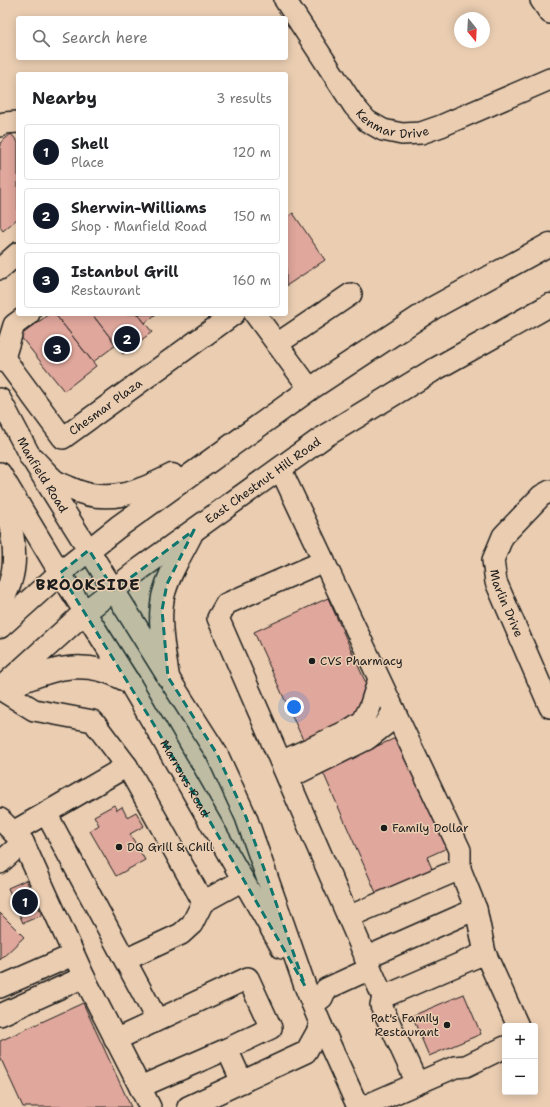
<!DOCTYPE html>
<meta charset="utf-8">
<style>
body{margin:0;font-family:"Shantell Sans",sans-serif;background:#f2f2f2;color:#202124}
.controls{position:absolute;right:12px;bottom:12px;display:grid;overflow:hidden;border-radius:4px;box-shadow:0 2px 10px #0003}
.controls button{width:36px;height:36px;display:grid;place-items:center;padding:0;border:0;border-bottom:1px solid #e0e0e0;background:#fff;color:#202124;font:20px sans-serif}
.compass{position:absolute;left:454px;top:12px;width:36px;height:36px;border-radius:50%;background:#fff;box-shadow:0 2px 10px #0003;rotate:162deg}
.you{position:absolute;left:294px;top:707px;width:14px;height:14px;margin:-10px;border:3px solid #fff;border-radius:50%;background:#1a73e8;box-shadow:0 0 0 6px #1a73e833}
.badge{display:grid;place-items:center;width:26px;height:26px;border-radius:50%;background:#111827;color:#fff;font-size:13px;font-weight:700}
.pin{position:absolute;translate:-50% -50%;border:2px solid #fff;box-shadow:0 1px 4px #0006}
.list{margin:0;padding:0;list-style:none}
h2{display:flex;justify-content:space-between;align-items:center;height:52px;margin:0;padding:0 16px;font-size:17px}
h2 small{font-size:13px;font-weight:400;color:#757577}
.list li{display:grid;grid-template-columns:26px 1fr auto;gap:12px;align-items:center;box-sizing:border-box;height:56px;margin:0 8px 8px;padding:0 8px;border:1px solid #e0e0e0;border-radius:4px}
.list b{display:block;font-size:15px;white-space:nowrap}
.list p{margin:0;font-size:13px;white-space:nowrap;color:#757577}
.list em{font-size:13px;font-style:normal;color:#757577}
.icon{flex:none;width:22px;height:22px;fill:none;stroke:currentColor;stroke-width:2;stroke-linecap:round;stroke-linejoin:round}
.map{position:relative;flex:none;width:550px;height:1107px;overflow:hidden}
.search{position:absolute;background:#fff;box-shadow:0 2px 10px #0003;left:16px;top:16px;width:272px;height:44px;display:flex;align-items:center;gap:10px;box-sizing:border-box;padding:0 14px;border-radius:4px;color:#757577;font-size:15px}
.panel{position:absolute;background:#fff;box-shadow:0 2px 10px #0003;left:16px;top:72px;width:272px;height:244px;border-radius:4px}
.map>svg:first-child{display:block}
.building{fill:#e0a79c;stroke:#1c1c1c}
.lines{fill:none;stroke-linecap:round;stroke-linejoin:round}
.minor-casing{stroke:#1c1c1c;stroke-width:24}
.major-casing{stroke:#1c1c1c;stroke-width:25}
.minor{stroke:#ebceb2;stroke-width:21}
.major{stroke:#ebceb2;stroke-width:22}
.marked{fill:#0f766e;fill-opacity:0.2;stroke:#0f766e;stroke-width:3;stroke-dasharray:8 5;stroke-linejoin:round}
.poi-dot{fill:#1c1c1c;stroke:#ebceb2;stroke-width:1.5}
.labels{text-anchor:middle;stroke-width:3;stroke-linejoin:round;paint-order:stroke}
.street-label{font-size:12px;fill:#1c1c1c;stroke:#ebceb2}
.poi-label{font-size:12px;fill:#1c1c1c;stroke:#ebceb2;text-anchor:start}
.district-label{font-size:16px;font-weight:bold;letter-spacing:1px;fill:#1c1c1c;stroke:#ebceb2}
</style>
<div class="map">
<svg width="550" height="1107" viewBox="0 0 550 1107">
<rect width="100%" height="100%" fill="#ebceb2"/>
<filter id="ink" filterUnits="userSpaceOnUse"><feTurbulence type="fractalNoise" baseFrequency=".025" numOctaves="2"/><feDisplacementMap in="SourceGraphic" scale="8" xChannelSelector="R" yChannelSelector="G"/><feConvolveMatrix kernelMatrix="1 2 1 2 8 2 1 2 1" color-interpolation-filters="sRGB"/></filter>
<g filter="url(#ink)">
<g class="building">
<path d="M11 134 18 142V218L3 231 0 227V143Z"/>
<path d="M293 213 325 260 286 286V218Z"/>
<path d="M49 314H55L96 366 64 391 20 336Z"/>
<path d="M55 314H92L116 345 93 362Z"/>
<path d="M92 314H138L152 332 123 354Z"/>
<path d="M138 314H156L145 323Z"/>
<path d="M328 598 369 690 360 717 304 742 254 632Z"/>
<path d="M398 737 447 848 427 857 433 871 377 895 322 770Z"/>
<path d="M114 805 117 810 122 807 127 817 136 812 144 826 130 834 145 860 116 876 90 831 99 825 94 816Z"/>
<path d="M26 880 42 915 23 923 8 888Z"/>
<path d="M0 913 24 937 0 960Z"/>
<path d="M464 994 481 1034 429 1056 412 1016Z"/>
<path d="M83 1003 131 1107H23L0 1057V1041Z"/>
</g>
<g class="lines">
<defs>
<g id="minor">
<path id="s1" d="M285 0 354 106 367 121 383 130 402 134 421 133 441 126 550 79"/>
<path d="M541 0 550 13"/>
<path d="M0 126 4 123 18 122"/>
<path d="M0 269 18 253"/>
<path d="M255 314 310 389"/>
<path d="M277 344 351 294"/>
<path d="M4 358 14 325 29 314"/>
<path id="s2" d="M0 361 4 358 63 438 234 314"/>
<path id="s3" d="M0 399 30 456 168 677 217 754 246 817 305 986 321 1025 358 1107"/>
<path d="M280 468 394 710 385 725 367 739 288 778"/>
<path id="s4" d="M0 473 60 573 129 682 156 728 282 948"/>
<path id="s5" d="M550 491 541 496 503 536 493 560 496 582 550 707"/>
<path d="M324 561 226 604 218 618 383 997"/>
<path d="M0 689 34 710 93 721 127 766 203 902 192 924 181 934 125 960"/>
<path d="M281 762 349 730 363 721 370 707 379 679"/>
<path d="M127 766 46 813 157 1020"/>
<path d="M0 819 23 842 84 977"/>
<path d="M13 832 46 813"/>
<path d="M0 863 23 842"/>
<path d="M203 902 243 880"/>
<path d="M348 917 460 869"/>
<path d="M485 953 518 1026"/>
<path d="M365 958 476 909 460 869V850L394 710"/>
<path d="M0 987 73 955"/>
<path d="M312 1003 322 998 326 989 363 972 373 976"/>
<path d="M0 1015 84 977 150 1107"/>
<path d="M115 1040 248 978 271 1028 227 1049 242 1082"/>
<path d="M417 1083 381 1005 383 997 485 953 476 909"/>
<path d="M140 1087 227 1049"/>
<path d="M188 1107 306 1052 321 1025"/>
<path d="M363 1107 455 1067 466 1066 505 1047"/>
</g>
<g id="major">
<path d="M30 456C39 464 47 475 56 482 60 484 66 486 70 488 107 506 139 492 172 475"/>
<path d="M0 490C10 521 20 552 10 583 7 591 3 599 0 606"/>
<path d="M0 627 60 573 118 527 310 389 433 308 550 244"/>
<path d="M168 677C164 651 158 623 163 597 168 575 181 555 191 535"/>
<path d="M9 686C41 675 66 661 101 670 110 672 120 677 129 682"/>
<path id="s6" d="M0 689 85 612 140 569 325 436 432 371 550 305"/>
</g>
</defs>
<use href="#minor" class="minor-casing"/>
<use href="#major" class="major-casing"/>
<use href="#minor" class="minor"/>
<use href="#major" class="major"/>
</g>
</g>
<path class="marked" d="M194 530 167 584 162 610 168 677 217 754 246 817 305 986 156 728 60 573 89 550 114 590Z"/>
<g class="poi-dot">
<circle cx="312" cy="661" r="4"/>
<circle cx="384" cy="828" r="4"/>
<circle cx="119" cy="847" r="4"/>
<circle cx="447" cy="1025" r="4"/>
</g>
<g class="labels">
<g class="street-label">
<text dy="4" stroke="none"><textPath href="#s1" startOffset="172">Kenmar Drive</textPath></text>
<text dy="4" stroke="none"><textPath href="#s2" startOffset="157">Chesmar Plaza</textPath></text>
<text dy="4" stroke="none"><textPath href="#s3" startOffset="87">Manfield Road</textPath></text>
<text dy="4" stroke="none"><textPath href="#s6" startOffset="336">East Chestnut Hill Road</textPath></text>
<text dy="4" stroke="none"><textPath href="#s5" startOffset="137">Marlin Drive</textPath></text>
<text dy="4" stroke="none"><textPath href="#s4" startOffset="357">Marrows Road</textPath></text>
</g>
<g class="poi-label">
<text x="320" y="665">CVS Pharmacy</text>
<text x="392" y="832">Family Dollar</text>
<text x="127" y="851">DQ Grill &amp; Chill</text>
<text x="439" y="1022" text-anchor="end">Pat's Family<tspan x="439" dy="14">Restaurant</tspan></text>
</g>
<g class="district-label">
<text x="88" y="590">BROOKSIDE</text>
</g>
</g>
</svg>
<div class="controls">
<button>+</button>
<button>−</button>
</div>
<svg class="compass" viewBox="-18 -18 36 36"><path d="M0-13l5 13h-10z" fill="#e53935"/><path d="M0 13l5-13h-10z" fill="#757577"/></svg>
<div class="you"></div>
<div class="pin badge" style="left:25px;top:902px">1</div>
<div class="pin badge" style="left:127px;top:339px">2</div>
<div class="pin badge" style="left:57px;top:349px">3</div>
<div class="search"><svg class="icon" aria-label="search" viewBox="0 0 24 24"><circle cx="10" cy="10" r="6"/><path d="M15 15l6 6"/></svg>Search here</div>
<section class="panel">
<h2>Nearby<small>3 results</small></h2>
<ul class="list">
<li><span class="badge">1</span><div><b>Shell</b><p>Place</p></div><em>120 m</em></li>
<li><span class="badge">2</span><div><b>Sherwin-Williams</b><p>Shop · Manfield Road</p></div><em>150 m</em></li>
<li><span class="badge">3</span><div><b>Istanbul Grill</b><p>Restaurant</p></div><em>160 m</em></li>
</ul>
</section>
</div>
